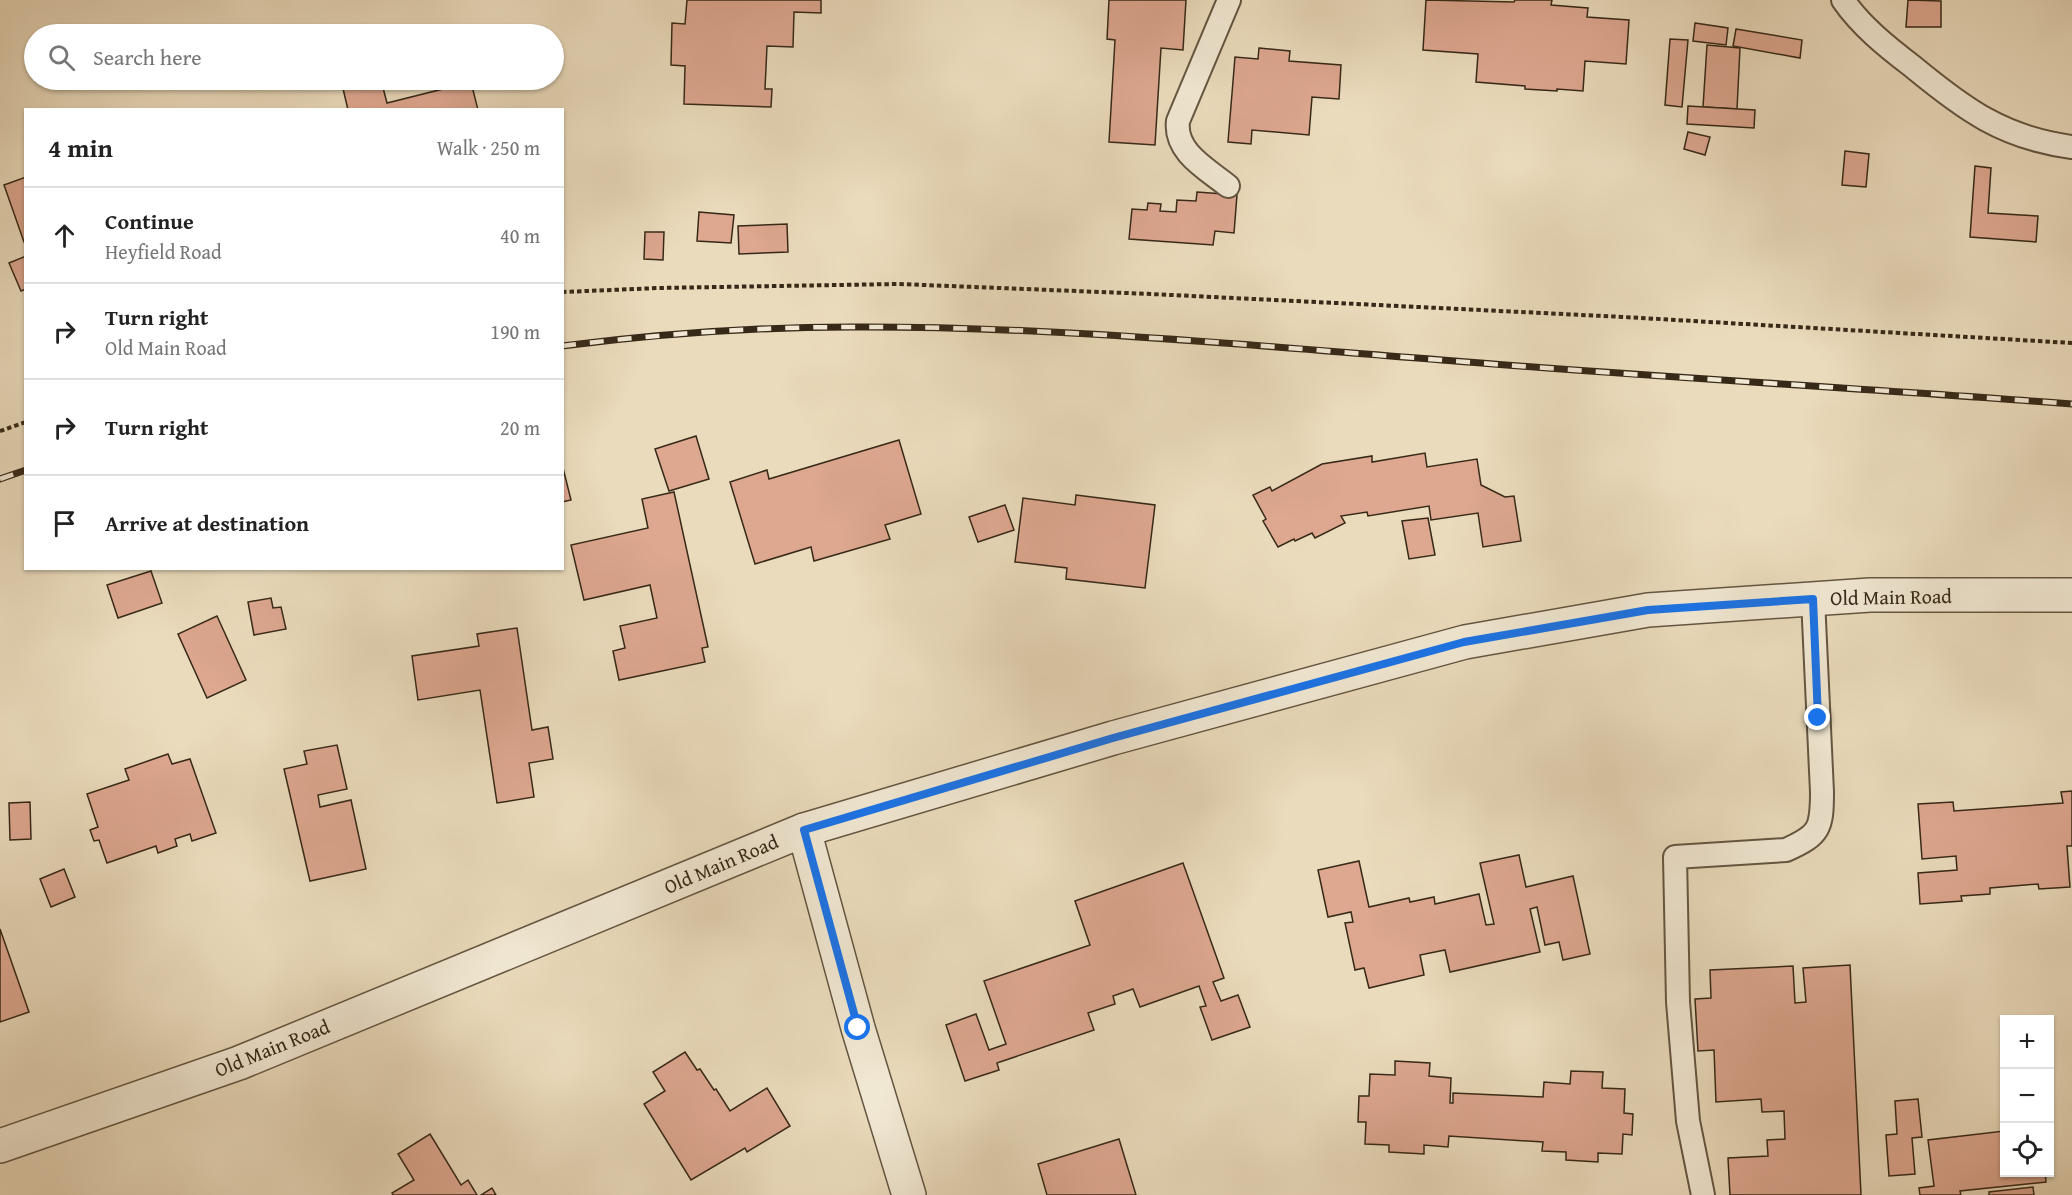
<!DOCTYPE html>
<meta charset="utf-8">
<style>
body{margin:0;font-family:"Gentium Book Plus",serif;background:#f2f2f2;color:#222}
.controls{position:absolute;right:18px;bottom:18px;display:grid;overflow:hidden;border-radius:0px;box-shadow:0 2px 4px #0004}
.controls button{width:54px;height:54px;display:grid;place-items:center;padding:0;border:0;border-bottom:2px solid #e0e0e0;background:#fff;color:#222;font:30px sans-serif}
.stop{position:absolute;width:18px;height:18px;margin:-14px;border:4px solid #1a73e8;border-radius:50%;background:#fff}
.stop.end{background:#1a73e8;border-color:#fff;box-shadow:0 2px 6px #0008}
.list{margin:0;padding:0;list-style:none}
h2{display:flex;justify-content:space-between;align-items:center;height:78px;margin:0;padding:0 24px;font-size:26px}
h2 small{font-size:20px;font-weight:400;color:#767676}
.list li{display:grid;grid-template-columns:39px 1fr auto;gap:18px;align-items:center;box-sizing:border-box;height:96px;padding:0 24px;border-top:2px solid #e0e0e0}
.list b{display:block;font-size:22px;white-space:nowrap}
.list p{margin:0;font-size:20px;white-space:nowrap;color:#767676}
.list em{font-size:20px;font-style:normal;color:#767676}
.icon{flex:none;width:33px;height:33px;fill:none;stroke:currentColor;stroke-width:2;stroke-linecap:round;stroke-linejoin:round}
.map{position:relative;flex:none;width:2072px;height:1195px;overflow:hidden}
.search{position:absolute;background:#fff;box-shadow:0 2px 4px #0004;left:24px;top:24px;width:540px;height:66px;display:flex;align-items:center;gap:15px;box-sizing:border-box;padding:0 21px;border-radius:33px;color:#767676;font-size:22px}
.panel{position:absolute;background:#fff;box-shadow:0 2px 4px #0004;left:24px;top:108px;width:540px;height:462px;border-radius:0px}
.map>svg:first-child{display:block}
.building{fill:#dda790;stroke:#372918;stroke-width:1.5}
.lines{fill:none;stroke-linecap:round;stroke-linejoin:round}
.service-casing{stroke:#645641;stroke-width:26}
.minor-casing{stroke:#645641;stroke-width:36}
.tertiary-casing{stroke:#645641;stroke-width:36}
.path{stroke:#372918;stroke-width:4;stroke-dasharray:4.5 3;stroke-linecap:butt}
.service{stroke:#f1e8d3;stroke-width:22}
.minor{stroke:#f1e8d3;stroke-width:33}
.tertiary{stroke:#f1e8d3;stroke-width:33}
.rail-casing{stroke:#372918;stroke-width:7}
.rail{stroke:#f1e8d3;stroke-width:4.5;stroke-dasharray:14;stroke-linecap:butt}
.route{stroke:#1a73e8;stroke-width:8}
.labels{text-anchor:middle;stroke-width:6;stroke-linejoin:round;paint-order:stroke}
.street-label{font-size:20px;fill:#372918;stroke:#f1e8d3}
</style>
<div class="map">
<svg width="2072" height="1195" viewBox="0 0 2072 1195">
<rect width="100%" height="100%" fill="#eadbbc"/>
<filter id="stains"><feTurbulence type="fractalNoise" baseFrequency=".00333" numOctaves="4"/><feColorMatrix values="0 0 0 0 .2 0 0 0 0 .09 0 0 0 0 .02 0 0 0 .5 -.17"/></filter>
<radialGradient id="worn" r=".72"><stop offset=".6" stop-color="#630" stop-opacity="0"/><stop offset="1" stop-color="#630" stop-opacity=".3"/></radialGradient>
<g class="building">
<path d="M687 0H821V13L794 12 793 47 767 46 765 89H772L771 107 684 104 685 66 671 65 672 23 685 24Z"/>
<path d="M1109 0H1186L1183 50 1161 48 1155 145 1109 142 1115 40 1107 39Z"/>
<path d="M1426 0 1514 2 1515 0H1552L1551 5 1588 8 1587 17 1629 20 1626 64 1585 61 1583 91 1557 89V91L1525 89V86L1476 82 1478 54 1423 50Z"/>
<path d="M1908 0 1941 1V27H1906Z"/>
<path d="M1695 23 1728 28 1726 45 1693 41Z"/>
<path d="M1736 29 1802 40 1800 58 1733 46Z"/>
<path d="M1670 39 1688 40 1682 107 1665 105Z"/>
<path d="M1707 45 1740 48 1737 109 1703 107Z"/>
<path d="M1259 48 1290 51 1289 61 1341 65 1339 99 1312 97 1309 135 1252 130 1251 144 1228 142 1235 57 1258 59Z"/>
<path d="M341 80H381L387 103 471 82 478 110H348Z"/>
<path d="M1688 106 1755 110 1754 128 1687 124Z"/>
<path d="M1688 132 1710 137 1705 155 1684 149Z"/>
<path d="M1845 151 1869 154 1866 187 1842 185Z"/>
<path d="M1975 166 1991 168 1988 213 2038 216 2036 242 1970 237Z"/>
<path d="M26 177V241L24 242 4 185Z"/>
<path d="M1197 192 1237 195 1234 233 1215 231 1213 245 1129 239 1132 209 1147 210 1148 203 1161 204 1160 211 1176 212 1177 200 1196 201Z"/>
<path d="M699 212 734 215 731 243 697 241Z"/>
<path d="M787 224 788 252 739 254 738 226Z"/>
<path d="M645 232H664L663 260 644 259Z"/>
<path d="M26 256V289L21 291 9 263Z"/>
<path d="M696 436 709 479 669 491 655 449Z"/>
<path d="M899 440 921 514 885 525 890 539 814 561 811 547 755 564 730 482 767 470 769 479Z"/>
<path d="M1425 453 1427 467 1477 459 1481 485 1505 497 1514 496 1521 541 1483 547 1478 513 1431 520 1429 506 1368 516 1367 512 1341 516 1345 523 1315 538 1312 533 1295 541 1294 539 1278 547 1263 521 1266 519 1253 495 1270 487 1272 491 1322 464 1372 456V462Z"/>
<path d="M562 464 571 500 562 502Z"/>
<path d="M674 492 708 647 702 648 705 662 619 680 613 651 625 648 620 626 657 618 650 585 584 600 571 545 648 528 642 499Z"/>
<path d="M1076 495 1155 505 1145 588 1066 579 1067 568 1015 562 1023 498 1075 505Z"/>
<path d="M1005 505 1014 530 978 542 969 517Z"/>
<path d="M1428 518 1435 555 1409 559 1402 521Z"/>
<path d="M151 571 162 603 118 618 107 585Z"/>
<path d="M271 598 273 608 281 607 286 629 254 635 248 602Z"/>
<path d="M217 616 246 680 207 698 178 634Z"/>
<path d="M517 628 532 730 548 727 553 759 529 763 534 797 497 803 480 690 418 700 412 656 479 646 477 634Z"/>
<path d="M337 745 347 789 318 795 320 807 351 800 366 869 310 881 284 769 307 764 304 751Z"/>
<path d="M168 754 172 764 190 759 216 833 192 841 190 834 175 839 177 846 158 853 156 846 107 863 99 840 94 841 90 830 98 827 87 794 129 780 125 769Z"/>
<path d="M2072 791V846H2067L2070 887 2039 889 2038 884 1990 888V894L1961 896 1962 901 1920 904 1918 873 1957 870 1956 856 1922 859 1918 804 1953 802 1954 811 2063 803 2061 792Z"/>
<path d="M30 802 31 839 10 840 9 803Z"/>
<path d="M1519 855 1526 887 1573 876 1590 954 1563 960 1559 942 1545 945 1537 907 1530 909 1540 952 1450 972 1445 950 1420 955 1424 975 1369 988 1364 968 1355 970 1345 923 1353 922 1351 912 1328 917 1318 870 1359 861 1369 907 1409 898 1410 902 1434 897 1435 904 1479 894 1486 925 1494 924 1480 863Z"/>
<path d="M1183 863 1224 978 1213 982 1221 1001 1238 995 1250 1027 1212 1040 1200 1007 1206 1006 1199 986 1140 1007 1133 989 1113 996 1115 1004 1088 1013 1094 1030 997 1063 999 1070 965 1081 946 1025 976 1014 989 1050 1006 1044 984 981 1090 945 1075 901Z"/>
<path d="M64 869 75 897 51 907 40 879Z"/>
<path d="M0 929 29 1012 0 1022Z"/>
<path d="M1850 965 1861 1195H1730L1728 1158 1768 1156 1767 1140 1785 1139 1784 1111 1762 1112 1761 1099 1716 1102 1714 1050 1698 1051 1695 999 1711 998 1710 970 1793 966 1795 1003 1806 1002 1803 968Z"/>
<path d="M685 1052 697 1070 700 1069 714 1090 716 1089 730 1111 767 1088 790 1126 747 1152 745 1148 691 1180 644 1104 665 1091 653 1072Z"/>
<path d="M1395 1061 1430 1063 1429 1076 1451 1078 1450 1103H1453V1093L1543 1097 1544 1082 1570 1084 1571 1071 1603 1072 1602 1088 1625 1089 1624 1113 1633 1114 1632 1135 1623 1134 1622 1154 1598 1153V1162L1566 1160V1152L1542 1151 1543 1142 1449 1136 1448 1147 1424 1145V1154L1389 1152V1145L1365 1144 1366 1122H1358L1359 1096H1369L1370 1074 1395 1075Z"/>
<path d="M1918 1099 1922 1137 1912 1138 1915 1174 1889 1176 1886 1135 1897 1134 1895 1101Z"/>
<path d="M2004 1131V1172H2045L2046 1182 1960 1191 1961 1195H1920L1919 1188 1934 1186 1928 1140Z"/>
<path d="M430 1134 461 1185 468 1180 477 1195H393L392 1193 414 1180 398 1154Z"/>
<path d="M1119 1139 1136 1195H1047L1038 1164Z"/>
<path d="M2033 1187 2034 1195H1989V1192Z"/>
<path d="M492 1188 496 1195H481Z"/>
</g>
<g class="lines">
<defs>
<g id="service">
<path d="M1843 0C1861 26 1887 47 1912 66 1964 109 2003 138 2072 147"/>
<path d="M1228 186C1207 169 1174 152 1178 121L1229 0"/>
<path d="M1703 1195 1688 1121 1678 1002 1675 857 1786 850C1820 835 1822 828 1822 792L1813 599"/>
</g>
<path id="minor" d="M804 830 858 1028 909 1195"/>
<path id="tertiary" d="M0 1146 239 1063 804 830 1113 738 1465 642 1648 610 1870 595H2072"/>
</defs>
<use href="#service" class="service-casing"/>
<use href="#minor" class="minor-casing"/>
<use href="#tertiary" class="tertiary-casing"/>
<g class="path">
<path d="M562 292 659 288 899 284 1151 294 1624 317 2072 343"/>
<path d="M0 431 26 422"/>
</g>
<use href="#service" class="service"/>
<use href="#minor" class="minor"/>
<use href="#tertiary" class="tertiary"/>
<defs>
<g id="rail">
<path d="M562 346C658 334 755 327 851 327 1048 326 1246 345 1442 360 1652 377 1862 388 2072 404"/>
<path d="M0 479 26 470"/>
</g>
</defs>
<use href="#rail" class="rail-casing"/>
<use href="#rail" class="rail"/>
</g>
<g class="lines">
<path class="route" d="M858 1028 804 830 1113 738 1464 642 1648 610 1813 599 1818 718"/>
</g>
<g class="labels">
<g class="street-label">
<text transform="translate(1891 597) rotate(-1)" y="7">Old Main Road</text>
<text transform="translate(721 864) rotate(-23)" y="7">Old Main Road</text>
<text transform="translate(272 1048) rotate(-22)" y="7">Old Main Road</text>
</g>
</g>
<rect width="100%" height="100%" filter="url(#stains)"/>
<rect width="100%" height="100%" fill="url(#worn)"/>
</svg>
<div class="controls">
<button>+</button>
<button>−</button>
<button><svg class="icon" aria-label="locate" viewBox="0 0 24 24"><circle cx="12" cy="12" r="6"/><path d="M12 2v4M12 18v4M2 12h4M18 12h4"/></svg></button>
</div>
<div class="stop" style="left:858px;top:1028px"></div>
<div class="stop end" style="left:1818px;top:718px"></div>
<div class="search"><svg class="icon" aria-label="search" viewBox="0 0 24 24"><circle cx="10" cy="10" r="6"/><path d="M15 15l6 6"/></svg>Search here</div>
<section class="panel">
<h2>4 min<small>Walk · 250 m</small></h2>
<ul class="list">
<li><svg class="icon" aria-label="ahead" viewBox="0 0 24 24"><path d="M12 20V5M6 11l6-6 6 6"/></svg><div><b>Continue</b><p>Heyfield Road</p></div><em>40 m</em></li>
<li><svg class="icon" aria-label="right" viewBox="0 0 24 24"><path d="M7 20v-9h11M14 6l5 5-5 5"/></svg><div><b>Turn right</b><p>Old Main Road</p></div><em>190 m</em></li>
<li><svg class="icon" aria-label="right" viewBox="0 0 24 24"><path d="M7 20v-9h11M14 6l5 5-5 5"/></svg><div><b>Turn right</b></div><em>20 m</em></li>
<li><svg class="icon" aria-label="arrive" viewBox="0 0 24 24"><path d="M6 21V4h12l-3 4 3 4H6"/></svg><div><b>Arrive at destination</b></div></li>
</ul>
</section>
</div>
